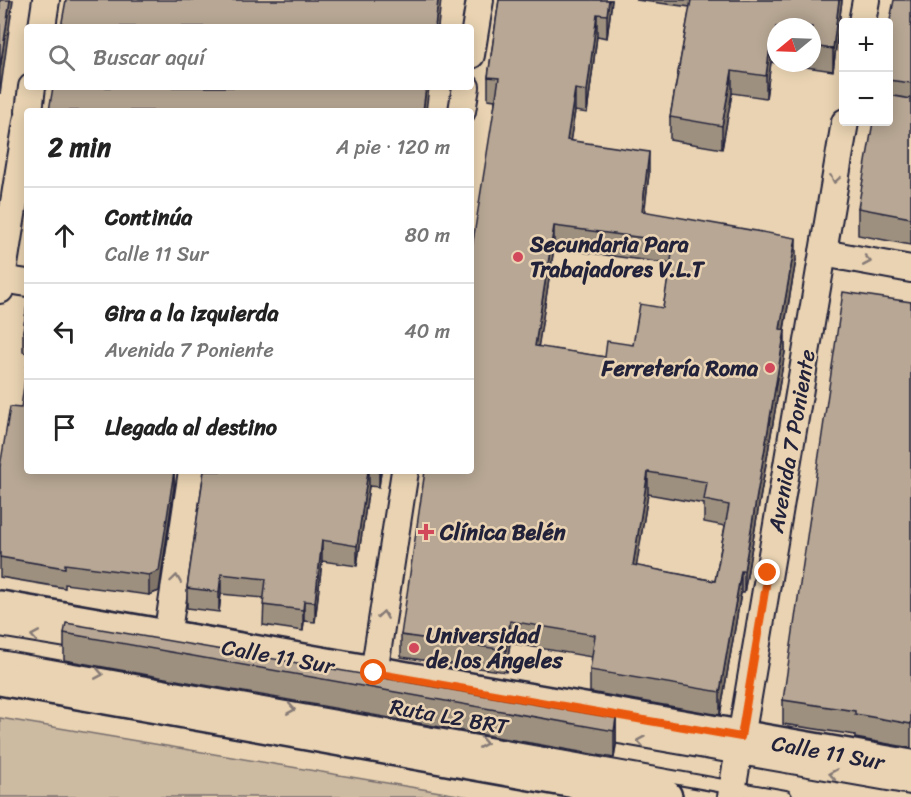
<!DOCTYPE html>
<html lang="es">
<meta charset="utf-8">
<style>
body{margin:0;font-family:Sriracha,sans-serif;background:#f2f2f2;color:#222}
.controls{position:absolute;right:18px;top:18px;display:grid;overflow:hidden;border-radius:6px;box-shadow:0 3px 15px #0003}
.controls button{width:54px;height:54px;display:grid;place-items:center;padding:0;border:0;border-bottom:2px solid #e0e0e0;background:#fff;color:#222;font:30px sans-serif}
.compass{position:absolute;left:767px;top:18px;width:54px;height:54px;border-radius:50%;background:#fff;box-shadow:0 3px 15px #0003;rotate:251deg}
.stop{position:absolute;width:18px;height:18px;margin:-14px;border:4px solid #ea580c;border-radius:50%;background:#fff}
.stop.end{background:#ea580c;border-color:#fff;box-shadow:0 2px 6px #0008}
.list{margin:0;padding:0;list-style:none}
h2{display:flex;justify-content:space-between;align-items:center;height:78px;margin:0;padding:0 24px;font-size:26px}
h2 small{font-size:20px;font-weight:400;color:#767676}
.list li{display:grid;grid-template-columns:39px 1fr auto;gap:18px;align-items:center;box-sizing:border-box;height:96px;padding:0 24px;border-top:2px solid #e0e0e0}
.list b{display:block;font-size:22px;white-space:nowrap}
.list p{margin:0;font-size:20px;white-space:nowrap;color:#767676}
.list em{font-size:20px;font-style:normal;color:#767676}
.icon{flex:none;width:33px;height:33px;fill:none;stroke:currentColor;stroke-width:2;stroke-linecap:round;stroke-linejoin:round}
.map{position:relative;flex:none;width:911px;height:797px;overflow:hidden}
.search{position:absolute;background:#fff;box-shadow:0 3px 15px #0003;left:24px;top:24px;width:450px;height:66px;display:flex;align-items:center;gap:15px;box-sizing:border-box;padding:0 21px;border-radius:6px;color:#767676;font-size:22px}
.panel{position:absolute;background:#fff;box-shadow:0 3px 15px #0003;left:24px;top:108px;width:450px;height:366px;border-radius:6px}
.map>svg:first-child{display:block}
.green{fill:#ccbaa1;stroke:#776e6e;stroke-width:1.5}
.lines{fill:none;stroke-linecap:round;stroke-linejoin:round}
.service-casing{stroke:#22223b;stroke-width:16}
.minor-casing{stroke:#22223b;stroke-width:30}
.primary-casing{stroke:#22223b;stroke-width:38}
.service{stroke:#e9d3b2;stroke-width:12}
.minor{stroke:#e9d3b2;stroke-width:26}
.primary{stroke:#e9d3b2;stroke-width:33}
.wall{fill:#9d907f;stroke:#22223b;stroke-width:1.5;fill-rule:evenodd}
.shaded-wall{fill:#807568;stroke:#22223b;stroke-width:1.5}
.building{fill:#b7a794;stroke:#22223b;stroke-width:1.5;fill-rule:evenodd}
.oneway{stroke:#867a76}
.route{stroke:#ea580c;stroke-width:8}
.poi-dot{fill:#d1495b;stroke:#e9d3b2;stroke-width:2}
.labels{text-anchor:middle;stroke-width:5;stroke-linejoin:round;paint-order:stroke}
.poi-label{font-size:22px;font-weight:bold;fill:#22223b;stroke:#e9d3b2;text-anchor:start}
.street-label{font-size:22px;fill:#22223b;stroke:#e9d3b2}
</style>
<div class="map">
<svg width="911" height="797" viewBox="0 0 911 797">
<rect width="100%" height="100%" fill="#e9d3b2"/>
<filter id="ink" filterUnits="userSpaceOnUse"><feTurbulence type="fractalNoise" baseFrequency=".0167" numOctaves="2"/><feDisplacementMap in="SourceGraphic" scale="12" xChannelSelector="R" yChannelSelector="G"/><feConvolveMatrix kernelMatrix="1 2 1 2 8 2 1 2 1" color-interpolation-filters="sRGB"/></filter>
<g filter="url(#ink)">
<path class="green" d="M0 718 470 797H0Z"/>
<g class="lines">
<defs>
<g id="service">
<path d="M0 630 79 643"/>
<path d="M0 657 785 797"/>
<path d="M602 734 911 788"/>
</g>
<g id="minor">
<path d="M862 22 866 0"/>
<path d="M42 27 46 0"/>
<path d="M471 55 480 0"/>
<path d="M29 111 32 87"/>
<path d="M462 111 466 87"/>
<path d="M823 253 911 269"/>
<path d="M2 279 27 283"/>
<path d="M0 290 27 121"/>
<path d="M167 637 192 471"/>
<path d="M374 673 405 471"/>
<path d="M731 797 845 122"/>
</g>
<g id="primary">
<path d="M0 608 911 767"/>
<path d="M0 678 665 797"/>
</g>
</defs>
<use href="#service" class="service-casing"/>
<use href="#minor" class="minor-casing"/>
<use href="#primary" class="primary-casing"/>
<use href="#service" class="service"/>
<use href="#minor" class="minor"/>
<use href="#primary" class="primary"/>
</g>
<g class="wall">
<path d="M499 0H612L607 38 597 36 587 113 575 111 570 141 649 174 644 211 796 260 784 330 785 352 744 593H741L720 715 590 692V670L592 657 510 643 506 672 401 657V635L471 471 495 100 488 99V77ZM554 248 671 264 663 308 633 345 605 357 538 347ZM648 494 704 504V522L725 526 715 581 636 566Z"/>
<path d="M636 0H842L833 71 778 63H812V27H776V63L771 62 766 98 732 93 722 149 670 140V117L690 7Z"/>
<path d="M911 0V245L858 235V208L888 122V30Z"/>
<path d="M911 302V748L855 738V735L783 724V700Z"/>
<path d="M27 305V353L23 352V332Z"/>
<path d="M21 408 27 471H174V487L159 591 149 595 65 584V588L0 577V467Z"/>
<path d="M204 471H381L379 487 369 486 357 566 322 561 315 622 304 621 303 631 263 625 264 598 221 594 219 612 187 608V588Z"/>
<path d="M64 633 616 718V745L614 758 64 660Z"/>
</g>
<g class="shaded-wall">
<path d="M10 0H13L0 94V69Z"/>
<path d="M438 0H441L438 27H435Z"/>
<path d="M609 0H612L607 38V15Z"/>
<path d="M839 0H842L833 71V49Z"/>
<path d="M597 14V36L587 113V91Z"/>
<path d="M771 40V62L766 98V76Z"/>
<path d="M732 71V93L722 149V126Z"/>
<path d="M426 87H429L426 111H423Z"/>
<path d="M575 89V111L567 162V140Z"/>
<path d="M649 152V174L642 233V211Z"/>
<path d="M554 226V248L535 368V346Z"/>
<path d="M796 238V260L780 351V329Z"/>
<path d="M785 330V352L744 593V571Z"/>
<path d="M174 471V487L159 591 149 595V575Z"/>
<path d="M368 471H369V486L357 566V546Z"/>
<path d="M379 471H381L379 487Z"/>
<path d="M648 472V494L633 588V565Z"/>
<path d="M322 540V561L315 622V602Z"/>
<path d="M741 571V593L720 715V692Z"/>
<path d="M221 574V594L219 612V592Z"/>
<path d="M304 601V621L303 631V610Z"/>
<path d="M510 621V643L506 672V650Z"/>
<path d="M616 718V745L614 758V731Z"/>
</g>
<g class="building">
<path d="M0 0H10L0 69Z"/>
<path d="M66 0H438L435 27H61Z"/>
<path d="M499 0H609L607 15 597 14 587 91 575 89 567 140 649 152 642 211 796 238 780 329 785 330 744 571H741L720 692 590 670 595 635 510 621 506 650 401 635 425 471H471V254L499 78 488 77ZM554 226 674 242 663 308 640 304 633 345 607 341 605 357 535 346ZM648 472 707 482 704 500 729 505 715 581 633 565Z"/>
<path d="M691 0H839L833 49 812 46V27H776V41L771 40 766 76 732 71 722 126 670 117Z"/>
<path d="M894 0H911V83L888 80V30Z"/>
<path d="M53 87H426L423 111H49Z"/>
<path d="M888 95 911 99V218L858 208 873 122H888Z"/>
<path d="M843 292 911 302V724L855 714V711L783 700Z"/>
<path d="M27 305V333L23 332Z"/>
<path d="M27 363V471H174L159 571 149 575 65 564V568L0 557V467L10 407 21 408Z"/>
<path d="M204 471H368L357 546 322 540 315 602 304 601 303 610 263 605 266 579 221 574 219 592 187 588Z"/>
<path d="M66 623 616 718 614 731 64 633Z"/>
</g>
<defs><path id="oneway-chevron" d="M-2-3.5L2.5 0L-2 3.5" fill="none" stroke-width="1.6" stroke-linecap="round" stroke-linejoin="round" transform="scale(1.5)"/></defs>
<g class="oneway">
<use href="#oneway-chevron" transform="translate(835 179) rotate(100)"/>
<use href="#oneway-chevron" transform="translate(867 261) rotate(10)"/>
<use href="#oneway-chevron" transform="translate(176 579) rotate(-82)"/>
<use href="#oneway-chevron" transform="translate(383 615) rotate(-81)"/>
<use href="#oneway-chevron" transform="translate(35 636) rotate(-170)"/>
<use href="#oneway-chevron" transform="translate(99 674) rotate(10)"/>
<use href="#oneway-chevron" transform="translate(291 709) rotate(10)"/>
<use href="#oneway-chevron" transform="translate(641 741) rotate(-170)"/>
<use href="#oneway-chevron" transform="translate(483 743) rotate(10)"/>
<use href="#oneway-chevron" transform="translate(833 774) rotate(-170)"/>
</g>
</g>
<g class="lines" filter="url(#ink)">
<path class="route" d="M374 673 741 737 768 573"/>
</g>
<g class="poi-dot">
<circle cx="518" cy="257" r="6"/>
<circle cx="770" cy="368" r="6"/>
<path d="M423 523h6v6h6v6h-6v6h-6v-6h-6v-6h6z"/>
<circle cx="414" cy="648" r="6"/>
</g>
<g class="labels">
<g class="poi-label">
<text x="530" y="252">Secundaria Para<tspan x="530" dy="25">Trabajadores V.L.T</tspan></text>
<text x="758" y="376" text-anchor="end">Ferretería Roma</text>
<text x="440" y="540">Clínica Belén</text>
<text x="426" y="643">Universidad<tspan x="426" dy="25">de los Ángeles</tspan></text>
</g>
<g class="street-label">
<text transform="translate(791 441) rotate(-80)" y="8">Avenida 7 Poniente</text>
<text transform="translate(278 656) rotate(10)" y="8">Calle 11 Sur</text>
<text transform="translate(449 716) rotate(10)" y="8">Ruta L2 BRT</text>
<text transform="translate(828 752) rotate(10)" y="8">Calle 11 Sur</text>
</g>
</g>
</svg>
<div class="controls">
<button>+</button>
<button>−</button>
</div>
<svg class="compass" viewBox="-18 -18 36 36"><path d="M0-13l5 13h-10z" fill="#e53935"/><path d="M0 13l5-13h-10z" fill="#767676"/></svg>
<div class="stop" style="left:374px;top:673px"></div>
<div class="stop end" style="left:768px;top:573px"></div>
<div class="search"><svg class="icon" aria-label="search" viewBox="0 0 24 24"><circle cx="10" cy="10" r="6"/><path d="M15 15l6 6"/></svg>Buscar aquí</div>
<section class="panel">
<h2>2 min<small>A pie · 120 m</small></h2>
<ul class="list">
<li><svg class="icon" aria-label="ahead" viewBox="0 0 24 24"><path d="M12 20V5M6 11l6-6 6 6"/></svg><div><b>Continúa</b><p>Calle 11 Sur</p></div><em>80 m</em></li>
<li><svg class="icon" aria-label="left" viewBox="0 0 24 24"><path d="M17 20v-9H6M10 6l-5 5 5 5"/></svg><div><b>Gira a la izquierda</b><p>Avenida 7 Poniente</p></div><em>40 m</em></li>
<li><svg class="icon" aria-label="arrive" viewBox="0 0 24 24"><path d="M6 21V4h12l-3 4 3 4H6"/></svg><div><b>Llegada al destino</b></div></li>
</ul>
</section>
</div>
